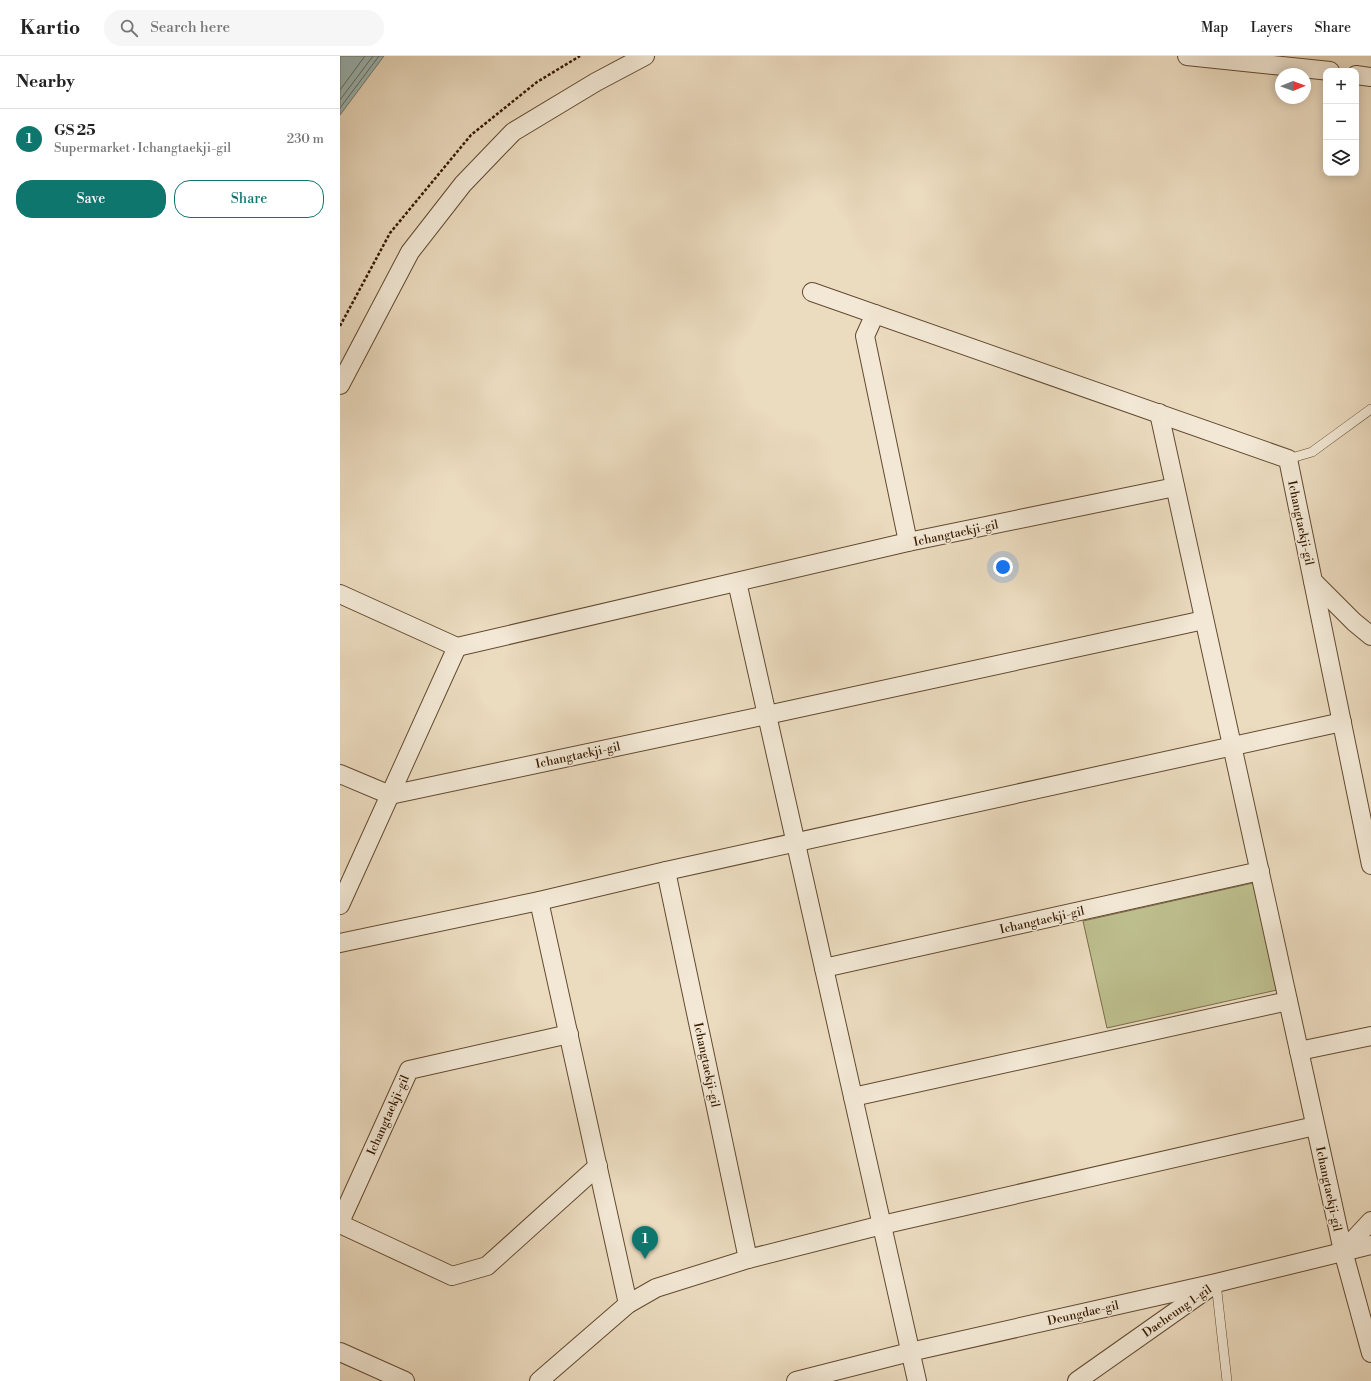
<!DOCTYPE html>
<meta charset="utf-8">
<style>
body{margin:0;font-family:"Libre Bodoni",serif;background:#f6f6f6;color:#222}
.controls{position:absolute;right:12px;top:12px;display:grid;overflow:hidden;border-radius:8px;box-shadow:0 2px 10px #0003}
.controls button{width:36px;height:36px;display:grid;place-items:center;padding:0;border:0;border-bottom:1px solid #e0e0e0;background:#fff;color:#222;font:20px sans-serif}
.compass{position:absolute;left:935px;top:12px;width:36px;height:36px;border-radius:50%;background:#fff;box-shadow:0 2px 10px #0003;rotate:89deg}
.you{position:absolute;left:663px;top:511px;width:14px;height:14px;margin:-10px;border:3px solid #fff;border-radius:50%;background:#1a73e8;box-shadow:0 0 0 6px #1a73e833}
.badge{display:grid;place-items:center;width:26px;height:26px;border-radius:50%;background:#0f766e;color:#fff;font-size:13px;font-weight:700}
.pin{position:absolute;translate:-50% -33px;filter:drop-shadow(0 1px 2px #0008)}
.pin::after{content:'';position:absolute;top:21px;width:14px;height:12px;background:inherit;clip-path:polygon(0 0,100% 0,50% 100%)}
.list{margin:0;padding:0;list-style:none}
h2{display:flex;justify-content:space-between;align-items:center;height:52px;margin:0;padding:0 16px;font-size:17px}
h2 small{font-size:13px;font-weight:400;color:#767676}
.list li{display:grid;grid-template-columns:26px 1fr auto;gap:12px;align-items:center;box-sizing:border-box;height:60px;padding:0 16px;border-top:1px solid #e0e0e0}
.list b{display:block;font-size:15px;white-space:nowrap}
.list p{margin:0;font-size:13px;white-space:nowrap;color:#767676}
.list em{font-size:13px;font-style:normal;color:#767676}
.actions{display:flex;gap:8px;padding:12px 16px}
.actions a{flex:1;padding:9px 0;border:1px solid #0f766e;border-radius:16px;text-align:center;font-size:14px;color:#0f766e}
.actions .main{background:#0f766e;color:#fff}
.icon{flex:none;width:22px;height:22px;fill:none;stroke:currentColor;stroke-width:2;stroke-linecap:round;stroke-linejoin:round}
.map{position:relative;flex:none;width:1031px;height:1325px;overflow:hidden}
header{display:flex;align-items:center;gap:24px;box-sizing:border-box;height:56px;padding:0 20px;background:#fff;border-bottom:1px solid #e0e0e0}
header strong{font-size:19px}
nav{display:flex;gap:22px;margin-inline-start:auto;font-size:14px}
.search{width:280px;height:36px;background:#f6f6f6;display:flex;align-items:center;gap:10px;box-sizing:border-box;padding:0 14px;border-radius:22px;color:#767676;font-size:15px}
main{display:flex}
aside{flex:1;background:#fff}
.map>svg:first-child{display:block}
.green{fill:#bdbe8e;stroke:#7a6c47}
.water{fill:#9ab9b9;stroke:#72796f}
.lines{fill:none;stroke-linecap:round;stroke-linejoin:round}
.shore{stroke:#686a5c;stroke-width:1}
.lane-casing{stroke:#634a30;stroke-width:10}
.street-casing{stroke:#634a30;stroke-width:20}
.path{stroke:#361a00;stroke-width:2.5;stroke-dasharray:3 2;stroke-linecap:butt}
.lane{stroke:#f2e8d5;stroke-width:9}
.street{stroke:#f2e8d5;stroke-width:18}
.labels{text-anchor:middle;stroke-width:3;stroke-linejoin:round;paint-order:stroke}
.street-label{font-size:12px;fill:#361a00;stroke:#f2e8d5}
</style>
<header>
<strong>Kartio</strong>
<div class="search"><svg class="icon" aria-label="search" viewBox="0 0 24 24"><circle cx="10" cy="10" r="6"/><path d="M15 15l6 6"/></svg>Search here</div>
<nav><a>Map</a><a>Layers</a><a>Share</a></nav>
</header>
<main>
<aside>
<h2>Nearby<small></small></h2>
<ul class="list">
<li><span class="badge">1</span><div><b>GS 25</b><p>Supermarket · Ichangtaekji-gil</p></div><em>230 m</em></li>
</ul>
<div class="actions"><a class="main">Save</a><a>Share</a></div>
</aside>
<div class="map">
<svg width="1031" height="1325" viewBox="0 0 1031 1325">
<rect width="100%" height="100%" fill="#ebdbbf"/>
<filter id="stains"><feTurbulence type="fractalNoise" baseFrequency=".005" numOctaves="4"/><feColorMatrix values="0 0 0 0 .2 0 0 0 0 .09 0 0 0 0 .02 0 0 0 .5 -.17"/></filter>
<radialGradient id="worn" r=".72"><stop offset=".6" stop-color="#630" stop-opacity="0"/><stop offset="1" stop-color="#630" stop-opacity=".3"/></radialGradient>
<path class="green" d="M913 827 937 934 767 972 743 865Z"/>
<path class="water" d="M0 0H44L0 59Z"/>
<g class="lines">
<g class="shore">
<path d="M0 34 25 0"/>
<path d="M0 44 33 0"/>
<path d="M0 52 39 0"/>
</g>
<defs>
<g id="lane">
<path d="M948 403 972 396 1031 353"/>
<path d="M876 1227 887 1325"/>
</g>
<g id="street">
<path d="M847 0 990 15"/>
<path d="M1016 19 1031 21"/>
<path d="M472 236 948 403 1031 809"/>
<path d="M535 258 525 280 568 486"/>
<path d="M0 329 70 196 123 128 173 76 256 26 305 0"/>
<path d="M819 357 1003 1195 1031 1297"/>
<path d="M973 525 1014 566 1031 580"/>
<path d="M397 526 577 1325"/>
<path d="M0 538 117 591 568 486 835 431"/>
<path d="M0 718 50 739 427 659 864 564"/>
<path d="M326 815 408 1203"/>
<path d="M199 845 288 1248"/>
<path d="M0 849 117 591"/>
<path d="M0 887 199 845 326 815 1002 666"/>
<path d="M484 912 920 815"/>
<path d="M959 995 1031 980"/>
<path d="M513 1041 948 945"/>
<path d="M0 1166 69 1014 229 978"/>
<path d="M0 1168 112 1220 147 1210 258 1110"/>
<path d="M1003 1195 1031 1165"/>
<path d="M0 1296 65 1325"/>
<path d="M199 1325 288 1248 316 1232 408 1203 542 1169 975 1070"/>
<path d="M456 1325 570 1296 876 1227 1031 1189"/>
<path d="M737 1325 869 1232"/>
</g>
</defs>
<use href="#lane" class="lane-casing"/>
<use href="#street" class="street-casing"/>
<path class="path" d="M0 270 50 177 131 79 197 26 240 0"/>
<use href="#lane" class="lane"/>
<use href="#street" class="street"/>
</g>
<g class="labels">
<g class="street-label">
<text transform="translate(961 467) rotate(78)" y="4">Ichangtaekji-gil</text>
<text transform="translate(616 477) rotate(-12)" y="4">Ichangtaekji-gil</text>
<text transform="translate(238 699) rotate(-12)" y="4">Ichangtaekji-gil</text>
<text transform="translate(702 864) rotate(-13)" y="4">Ichangtaekji-gil</text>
<text transform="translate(367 1009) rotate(78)" y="4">Ichangtaekji-gil</text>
<text transform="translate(48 1059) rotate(-66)" y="4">Ichangtaekji-gil</text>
<text transform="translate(989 1133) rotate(78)" y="4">Ichangtaekji-gil</text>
<text transform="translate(837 1255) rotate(-35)" y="4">Daeheung 1-gil</text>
<text transform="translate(743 1257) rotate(-13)" y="4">Deungdae-gil</text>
</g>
</g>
<rect width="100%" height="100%" filter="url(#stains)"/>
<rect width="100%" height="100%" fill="url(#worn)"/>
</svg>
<div class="controls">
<button>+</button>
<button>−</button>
<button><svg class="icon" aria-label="layers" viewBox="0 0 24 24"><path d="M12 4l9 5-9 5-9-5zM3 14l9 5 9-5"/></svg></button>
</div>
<svg class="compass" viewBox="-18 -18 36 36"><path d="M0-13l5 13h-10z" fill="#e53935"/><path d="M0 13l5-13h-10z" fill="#767676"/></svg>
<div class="you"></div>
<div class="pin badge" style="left:305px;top:1203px">1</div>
</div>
</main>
